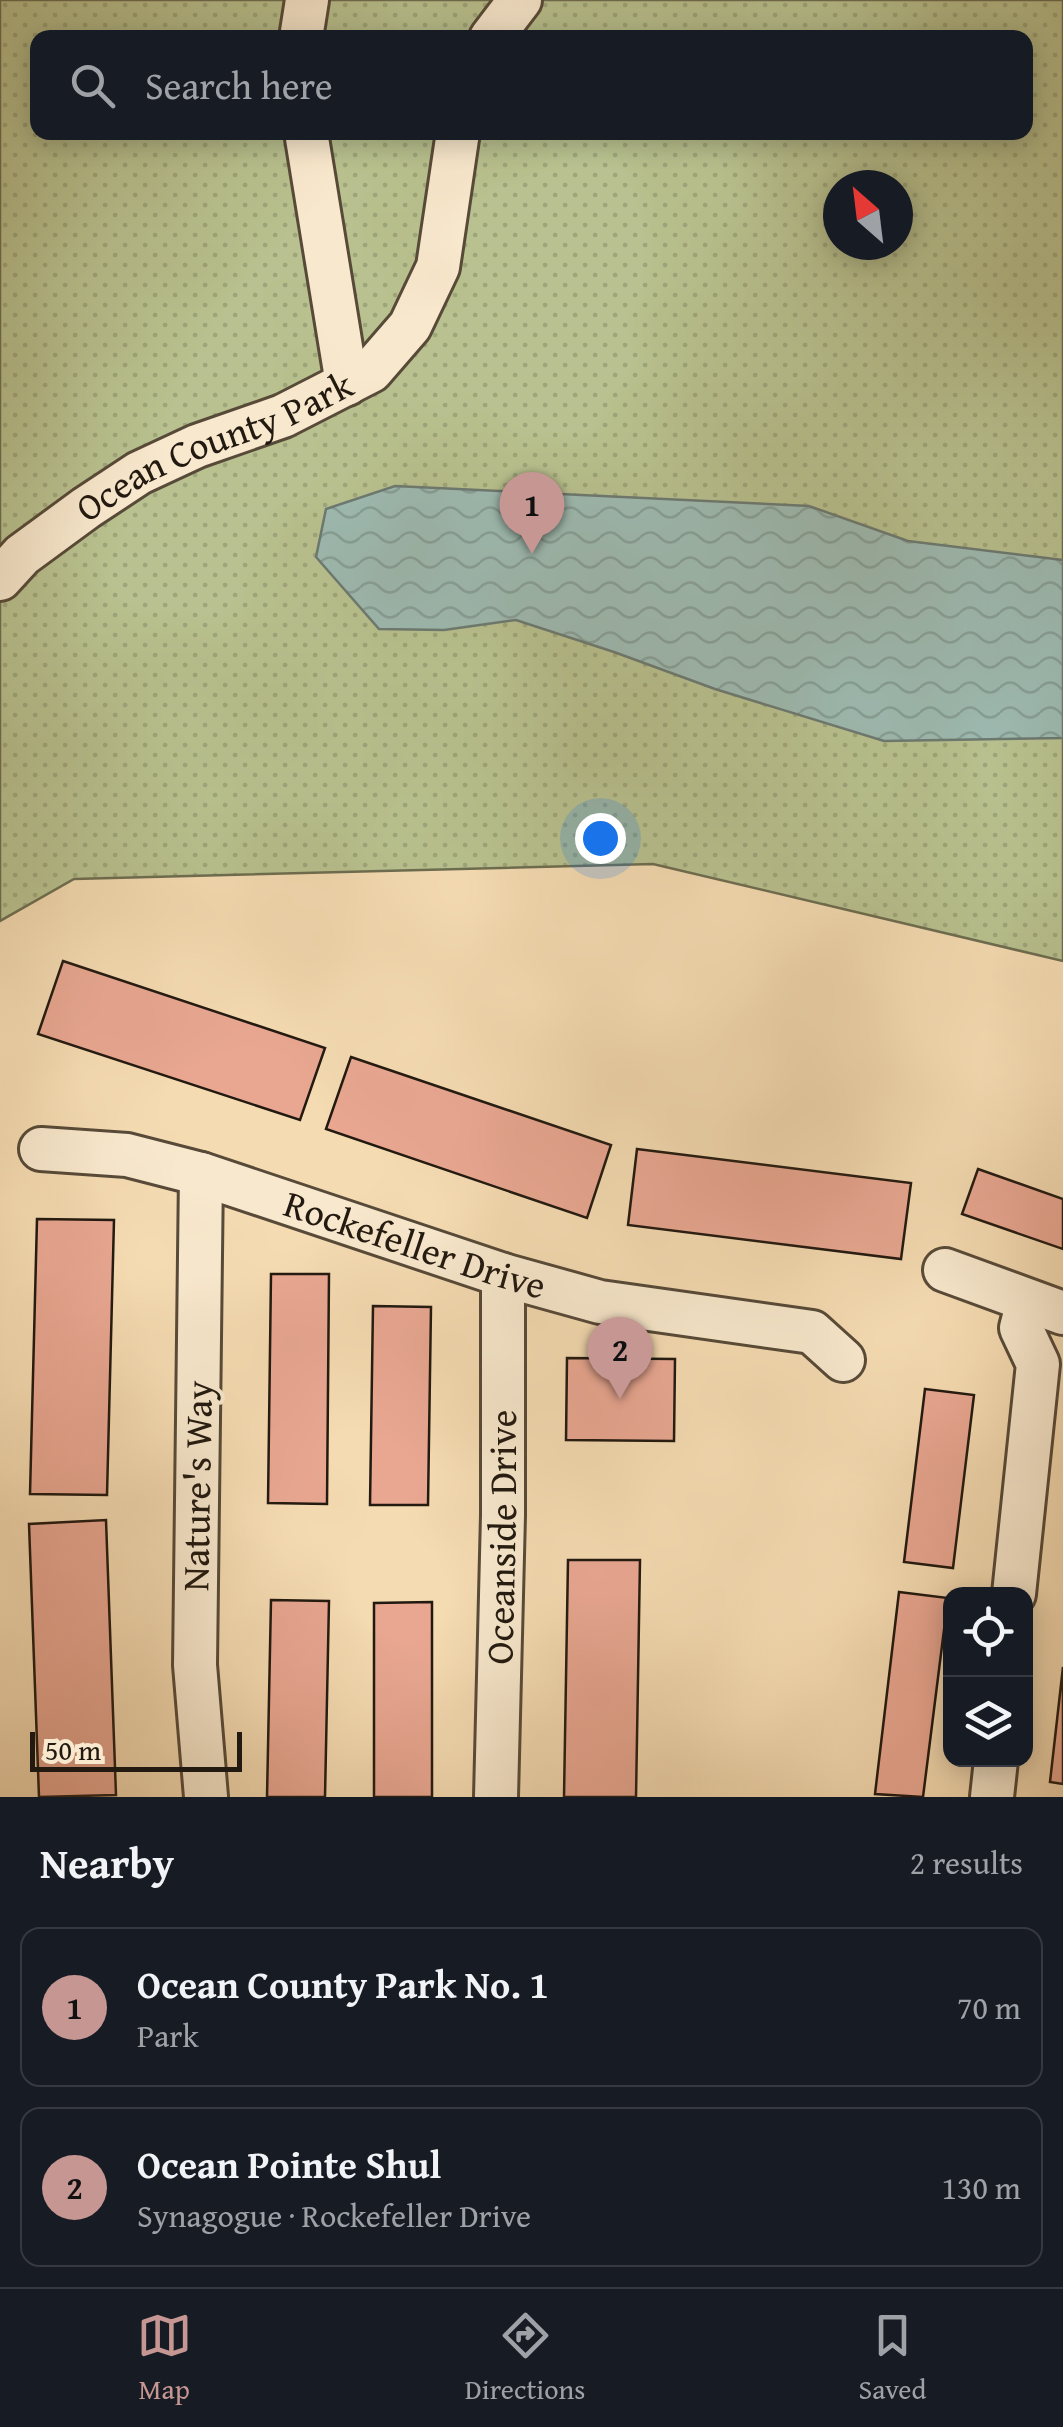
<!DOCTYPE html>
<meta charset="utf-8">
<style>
body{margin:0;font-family:"Gentium Book Plus",serif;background:#242831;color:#f1f3f6}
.controls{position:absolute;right:30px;bottom:30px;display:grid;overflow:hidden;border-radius:20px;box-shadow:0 5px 25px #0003}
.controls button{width:90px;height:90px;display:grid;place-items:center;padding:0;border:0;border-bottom:2px solid #363941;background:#171b24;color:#f1f3f6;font:50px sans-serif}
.compass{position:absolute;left:823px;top:170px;width:90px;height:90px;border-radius:50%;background:#171b24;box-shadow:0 5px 25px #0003;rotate:332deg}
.scale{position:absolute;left:30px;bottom:25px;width:212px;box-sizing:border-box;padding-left:10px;border:5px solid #221910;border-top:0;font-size:28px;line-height:35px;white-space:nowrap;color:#221910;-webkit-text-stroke:8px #f8e8cd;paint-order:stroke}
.you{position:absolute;left:600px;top:838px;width:35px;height:35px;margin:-25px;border:8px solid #fff;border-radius:50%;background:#1a73e8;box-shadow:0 0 0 15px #1a73e833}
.badge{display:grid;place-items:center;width:65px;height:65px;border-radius:50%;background:#c59692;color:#111;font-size:32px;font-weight:700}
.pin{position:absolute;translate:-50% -82px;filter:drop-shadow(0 2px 5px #0008)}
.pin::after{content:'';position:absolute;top:52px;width:35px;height:30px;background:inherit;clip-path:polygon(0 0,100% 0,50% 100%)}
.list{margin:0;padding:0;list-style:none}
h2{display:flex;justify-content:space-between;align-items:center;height:130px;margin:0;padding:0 40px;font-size:42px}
h2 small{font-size:32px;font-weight:400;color:#9ea1a6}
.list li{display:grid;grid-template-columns:65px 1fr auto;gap:30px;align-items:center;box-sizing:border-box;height:160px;margin:0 20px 20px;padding:0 20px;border:2px solid #363941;border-radius:20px}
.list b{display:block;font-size:38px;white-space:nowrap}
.list p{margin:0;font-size:32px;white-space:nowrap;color:#9ea1a6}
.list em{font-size:32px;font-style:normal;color:#9ea1a6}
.icon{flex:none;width:55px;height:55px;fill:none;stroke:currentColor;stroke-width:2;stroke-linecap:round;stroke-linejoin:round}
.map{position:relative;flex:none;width:1063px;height:1797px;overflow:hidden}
.search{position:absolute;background:#171b24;box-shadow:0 5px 25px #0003;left:30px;right:30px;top:30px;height:110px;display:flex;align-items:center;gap:25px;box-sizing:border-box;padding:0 35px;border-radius:20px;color:#9ea1a6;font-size:38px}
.sheet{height:490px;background:#171b24}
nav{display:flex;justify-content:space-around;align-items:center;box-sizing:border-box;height:140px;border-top:2px solid #363941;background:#171b24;font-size:28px;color:#9ea1a6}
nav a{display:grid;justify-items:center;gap:5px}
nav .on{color:#c59692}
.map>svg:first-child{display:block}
.park{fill:url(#park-dots);stroke:#6d6d50;stroke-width:2.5;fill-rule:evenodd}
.water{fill:url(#water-waves);stroke:#6c7a71;stroke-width:2.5}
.building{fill:#e9a792;stroke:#221910;stroke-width:2.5}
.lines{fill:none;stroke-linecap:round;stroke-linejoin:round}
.minor-casing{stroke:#574a38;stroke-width:48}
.minor{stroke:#f8e8cd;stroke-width:42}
.labels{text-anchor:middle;stroke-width:8;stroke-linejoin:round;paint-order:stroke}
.street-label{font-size:38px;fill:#221910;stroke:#f8e8cd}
</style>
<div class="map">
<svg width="1063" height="1797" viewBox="0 0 1063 1797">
<defs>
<pattern id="park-dots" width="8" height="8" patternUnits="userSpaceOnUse" patternTransform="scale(2.5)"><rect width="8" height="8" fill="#b8c18f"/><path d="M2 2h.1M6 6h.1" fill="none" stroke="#9ea57a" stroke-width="1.8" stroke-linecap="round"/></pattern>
<pattern id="water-waves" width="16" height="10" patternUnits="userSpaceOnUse" patternTransform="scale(2.5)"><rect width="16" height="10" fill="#9dbab1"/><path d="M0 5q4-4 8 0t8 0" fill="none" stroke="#879f97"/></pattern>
</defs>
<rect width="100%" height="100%" fill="#f5dbb2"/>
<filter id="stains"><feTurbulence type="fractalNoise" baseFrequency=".002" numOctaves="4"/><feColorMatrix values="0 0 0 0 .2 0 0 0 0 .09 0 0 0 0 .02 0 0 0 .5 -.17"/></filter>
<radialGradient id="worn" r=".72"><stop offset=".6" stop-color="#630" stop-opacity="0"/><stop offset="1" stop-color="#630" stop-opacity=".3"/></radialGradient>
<path class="park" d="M0 0H1063V961L653 864 74 879 0 921ZM38 38H1026V132H38ZM838 185H898V245H838Z"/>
<path class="water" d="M395 486 809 506 908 541 1063 560V738L884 741 715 689 614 652 516 620 444 630 379 629 316 557 326 509Z"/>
<g class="building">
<path d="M63 961 325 1048 300 1120 38 1034Z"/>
<path d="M351 1057 611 1145 587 1218 326 1129Z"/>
<path d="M637 1149 911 1183 901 1259 628 1225Z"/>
<path d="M978 1169 1063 1199V1249L962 1214Z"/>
<path d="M37 1219 114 1220 107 1495 30 1494Z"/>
<path d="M271 1274H329L327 1504 268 1503Z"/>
<path d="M373 1306 431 1307 428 1505H370Z"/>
<path d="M567 1358 675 1359 674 1441 566 1440Z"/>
<path d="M925 1389 974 1395 953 1568 904 1562Z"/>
<path d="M106 1520 116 1795 39 1797 29 1524Z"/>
<path d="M568 1560H640L636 1797H564Z"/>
<path d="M899 1592 948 1598 923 1797 875 1794Z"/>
<path d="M271 1600 329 1601 325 1797H267Z"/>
<path d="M432 1602V1797H374V1603Z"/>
<path d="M1063 1667V1784L1050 1782Z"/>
</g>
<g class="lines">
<defs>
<g id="minor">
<path d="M301 38 307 0"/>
<path d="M491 38 520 0"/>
<path d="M306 132 347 384"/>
<path id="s1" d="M0 579 22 555 86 508 139 473 197 446 283 416 371 371 410 326 438 267 458 132"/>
<path id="s2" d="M41 1149 127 1155 201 1174 503 1275 600 1302 812 1332 843 1360"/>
<path d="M201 1174 195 1665 206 1797"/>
<path d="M945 1270 1063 1313"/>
<path d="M1014 1594 1038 1364 1021 1328 1028 1301"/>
<path id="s3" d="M496 1797 503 1515V1275"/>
<path d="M992 1797 996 1760"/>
</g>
</defs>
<use href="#minor" class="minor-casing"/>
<use href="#minor" class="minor"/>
</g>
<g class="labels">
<g class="street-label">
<text dy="13" stroke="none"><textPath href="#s1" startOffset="255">Ocean County Park</textPath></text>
<text dy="13" stroke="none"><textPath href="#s2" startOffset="388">Rockefeller Drive</textPath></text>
<text transform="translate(197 1486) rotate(-89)" y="13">Nature's Way</text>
<text dy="13" stroke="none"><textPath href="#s3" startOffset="260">Oceanside Drive</textPath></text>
</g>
</g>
<rect width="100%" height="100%" filter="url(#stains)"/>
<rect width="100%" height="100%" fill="url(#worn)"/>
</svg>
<div class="controls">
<button><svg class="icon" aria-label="locate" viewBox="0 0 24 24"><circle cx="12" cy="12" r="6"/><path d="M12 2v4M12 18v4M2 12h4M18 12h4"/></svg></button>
<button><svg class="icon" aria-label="layers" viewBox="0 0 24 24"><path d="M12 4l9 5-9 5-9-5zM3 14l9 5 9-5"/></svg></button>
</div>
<svg class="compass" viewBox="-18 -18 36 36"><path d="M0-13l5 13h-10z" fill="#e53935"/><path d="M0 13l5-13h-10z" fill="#9ea1a6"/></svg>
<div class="scale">50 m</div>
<div class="you"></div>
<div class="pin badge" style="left:532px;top:554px">1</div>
<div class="pin badge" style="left:620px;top:1399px">2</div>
<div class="search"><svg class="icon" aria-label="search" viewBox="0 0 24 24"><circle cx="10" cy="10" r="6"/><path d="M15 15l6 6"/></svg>Search here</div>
</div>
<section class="sheet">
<h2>Nearby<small>2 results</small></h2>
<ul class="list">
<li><span class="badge">1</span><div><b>Ocean County Park No. 1</b><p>Park</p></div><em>70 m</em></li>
<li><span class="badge">2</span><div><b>Ocean Pointe Shul</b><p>Synagogue · Rockefeller Drive</p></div><em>130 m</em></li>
</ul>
</section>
<nav>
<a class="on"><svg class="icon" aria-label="map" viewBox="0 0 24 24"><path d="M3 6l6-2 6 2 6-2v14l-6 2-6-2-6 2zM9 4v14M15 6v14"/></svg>Map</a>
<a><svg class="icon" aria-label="directions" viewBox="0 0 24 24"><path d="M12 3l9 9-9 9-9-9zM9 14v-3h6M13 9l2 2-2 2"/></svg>Directions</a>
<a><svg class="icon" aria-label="saved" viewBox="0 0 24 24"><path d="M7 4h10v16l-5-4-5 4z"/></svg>Saved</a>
</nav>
